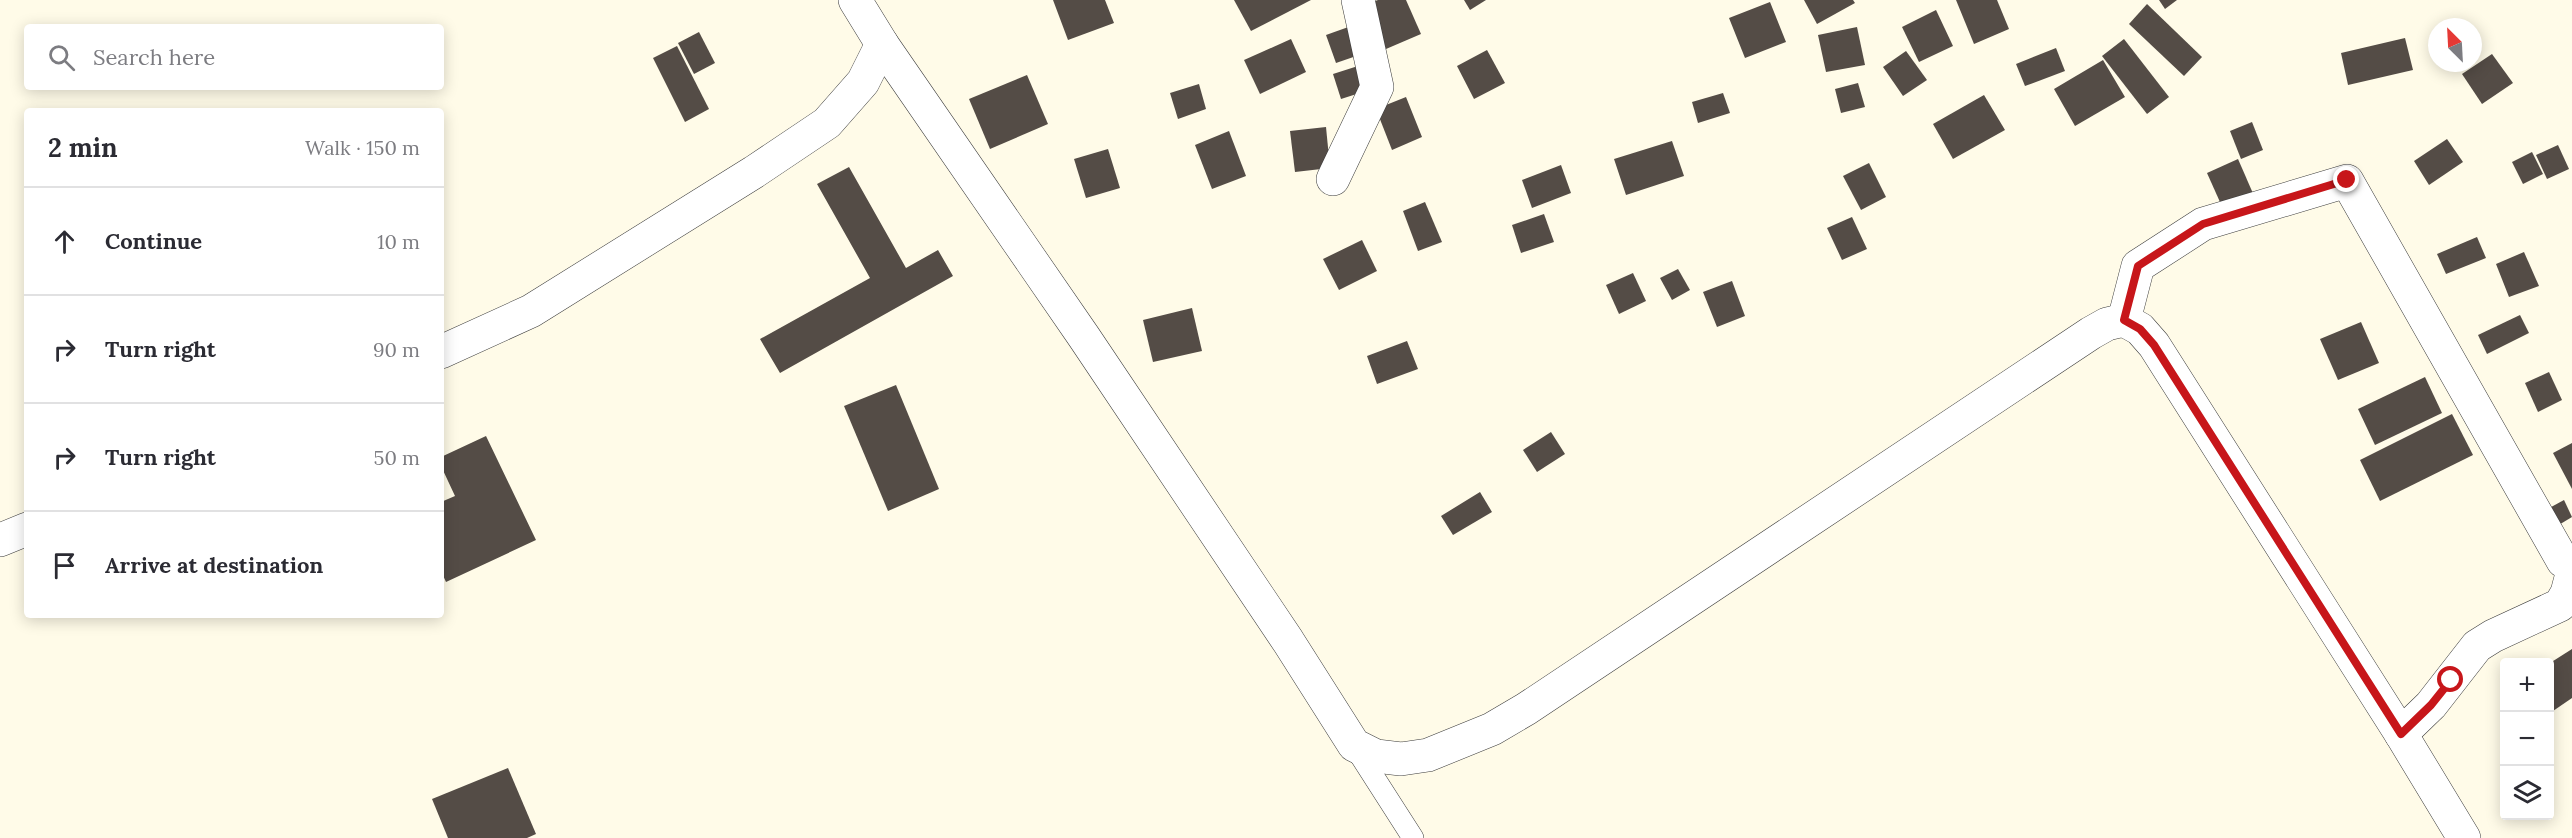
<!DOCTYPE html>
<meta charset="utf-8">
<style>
body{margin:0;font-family:Lora,serif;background:#f2f2f3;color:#2b2b33}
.controls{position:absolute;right:18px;bottom:18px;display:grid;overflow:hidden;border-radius:6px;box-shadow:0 3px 15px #0003}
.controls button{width:54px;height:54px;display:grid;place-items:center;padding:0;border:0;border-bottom:2px solid #e1e1e2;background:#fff;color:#2b2b33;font:30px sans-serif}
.compass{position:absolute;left:2428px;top:18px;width:54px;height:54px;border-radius:50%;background:#fff;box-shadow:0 3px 15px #0003;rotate:336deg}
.stop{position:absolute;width:18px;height:18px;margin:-14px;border:4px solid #c7161a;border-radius:50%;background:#fff}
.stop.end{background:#c7161a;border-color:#fff;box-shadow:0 2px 6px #0008}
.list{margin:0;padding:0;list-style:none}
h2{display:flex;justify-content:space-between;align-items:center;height:78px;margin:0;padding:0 24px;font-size:26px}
h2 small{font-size:20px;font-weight:400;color:#7c7c81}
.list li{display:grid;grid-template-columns:39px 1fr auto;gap:18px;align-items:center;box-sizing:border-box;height:108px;padding:0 24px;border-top:2px solid #e1e1e2}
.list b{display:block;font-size:22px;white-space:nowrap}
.list em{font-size:20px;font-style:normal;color:#7c7c81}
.icon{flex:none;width:33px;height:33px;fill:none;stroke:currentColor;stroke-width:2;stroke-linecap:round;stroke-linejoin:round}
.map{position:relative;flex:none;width:2572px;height:838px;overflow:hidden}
.search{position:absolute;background:#fff;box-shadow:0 3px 15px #0003;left:24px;top:24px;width:420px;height:66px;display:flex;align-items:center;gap:15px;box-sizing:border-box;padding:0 21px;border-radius:6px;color:#7c7c81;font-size:22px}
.panel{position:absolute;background:#fff;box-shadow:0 3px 15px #0003;left:24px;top:108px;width:420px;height:510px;border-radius:6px}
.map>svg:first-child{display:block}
.building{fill:#544c46}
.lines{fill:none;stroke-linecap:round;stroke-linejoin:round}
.lane-casing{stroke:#3d3d3d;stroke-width:22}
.street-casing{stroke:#3d3d3d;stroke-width:34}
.lane{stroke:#fff;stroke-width:21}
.street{stroke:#fff;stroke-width:33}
.route{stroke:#c7161a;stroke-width:8}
</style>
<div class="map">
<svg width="2572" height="838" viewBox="0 0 2572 838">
<rect width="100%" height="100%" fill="#fffbe8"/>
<g class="building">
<path d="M1053 0H1105L1114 23 1068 40Z"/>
<path d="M1234 0H1311L1251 31Z"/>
<path d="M1378 0H1406L1421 34 1386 49 1367 4Z"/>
<path d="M1464 0H1486L1470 10Z"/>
<path d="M1804 0H1853L1855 3 1817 24Z"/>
<path d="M1956 0H1997L2009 29 1974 44Z"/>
<path d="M2159 0H2177L2165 9Z"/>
<path d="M1770 2 1786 42 1745 58 1729 18Z"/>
<path d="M2147 4 2202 57 2184 76 2129 24Z"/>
<path d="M1936 10 1953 46 1919 62 1902 27Z"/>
<path d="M1354 25 1365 53 1336 63 1326 35Z"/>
<path d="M1857 27 1865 65 1826 72 1818 35Z"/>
<path d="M699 32 715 63 694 74 678 43Z"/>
<path d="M2405 38 2413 70 2348 85 2341 53Z"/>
<path d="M1291 39 1306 72 1260 94 1244 60Z"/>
<path d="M2124 39 2169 97 2147 114 2102 56Z"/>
<path d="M677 46 709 109 685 122 653 58Z"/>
<path d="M2056 48 2065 71 2025 86 2016 64Z"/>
<path d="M1487 50 1505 83 1474 99 1457 66Z"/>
<path d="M1906 51 1927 80 1903 96 1883 67Z"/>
<path d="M2492 54 2513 83 2482 104 2462 74Z"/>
<path d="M2103 60 2125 97 2075 126 2054 89Z"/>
<path d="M1358 66 1366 91 1341 99 1333 74Z"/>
<path d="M1027 75 1048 124 990 149 969 99Z"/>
<path d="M1858 83 1865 107 1841 113 1835 89Z"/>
<path d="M1199 84 1206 109 1178 119 1170 93Z"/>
<path d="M1723 93 1730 113 1698 123 1692 102Z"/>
<path d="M1984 95 2005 130 1953 159 1933 124Z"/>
<path d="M1406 97 1422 137 1392 150 1376 109Z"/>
<path d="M2252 122 2263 150 2241 159 2230 131Z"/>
<path d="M1326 127 1330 168 1295 172 1290 131Z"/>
<path d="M1229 131 1246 176 1212 189 1195 145Z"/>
<path d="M2447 139 2463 162 2429 185 2414 161Z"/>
<path d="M1672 141 1684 176 1626 195 1614 159Z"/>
<path d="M2558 145 2569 169 2547 179 2536 155Z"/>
<path d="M1108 149 1120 188 1086 198 1074 159Z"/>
<path d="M2532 152 2543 174 2523 184 2512 162Z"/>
<path d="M2238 159 2255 198 2224 211 2207 173Z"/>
<path d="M1869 163 1886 197 1861 210 1843 176Z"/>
<path d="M1561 165 1571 193 1532 208 1522 180Z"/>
<path d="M849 167 906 268 938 250 953 276 780 373 760 339 870 278 817 184Z"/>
<path d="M1425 202 1442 242 1418 251 1403 211Z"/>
<path d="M1544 214 1554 242 1521 253 1512 225Z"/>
<path d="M1852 217 1867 249 1842 260 1827 228Z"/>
<path d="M2477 237 2486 258 2446 274 2437 254Z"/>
<path d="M1362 240 1377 271 1339 290 1323 259Z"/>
<path d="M2524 252 2539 286 2509 297 2496 264Z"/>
<path d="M1678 269 1690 290 1672 300 1660 278Z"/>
<path d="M1633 273 1646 301 1619 314 1606 285Z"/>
<path d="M1732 281 1745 316 1717 327 1703 292Z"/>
<path d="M1192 308 1202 351 1153 362 1143 320Z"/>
<path d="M2520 315 2529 333 2487 354 2478 335Z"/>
<path d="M2361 322 2379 363 2338 380 2320 339Z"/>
<path d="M1407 341 1418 369 1377 384 1367 356Z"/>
<path d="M2549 372 2562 400 2538 412 2525 383Z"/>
<path d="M2425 377 2442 413 2375 445 2358 409Z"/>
<path d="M896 385 939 489 888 511 844 406Z"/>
<path d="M2452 414 2473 455 2380 501 2360 460Z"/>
<path d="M1551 432 1565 454 1537 472 1523 450Z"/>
<path d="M486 436 536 540 446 582 441 571V502L455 496 441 466V457Z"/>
<path d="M2572 443V489L2553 453Z"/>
<path d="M1480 492 1492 512 1453 535 1441 516Z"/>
<path d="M2564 500 2572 517 2552 529 2542 512Z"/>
<path d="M2572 649V698L2553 711 2550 706V663Z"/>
<path d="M508 768 536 834 527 838H448L432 799Z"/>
</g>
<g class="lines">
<defs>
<path id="lane" d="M1356 749 1413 838"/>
<g id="street">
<path d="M882 44 1084 337 1288 641 1354 745 1376 756 1401 759 1428 755 1492 729 1526 709 2091 333 2107 324 2124 320 2140 329 2154 345 2401 734 2464 838"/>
<path d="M1333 179 1377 87 1358 0"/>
<path d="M2124 320 2138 266 2203 224 2347 181 2563 561"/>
<path d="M441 352 531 311 754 172 827 123 863 82 882 44 855 0"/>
<path d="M0 540 27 529"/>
<path d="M2401 734 2431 705 2477 646 2493 636 2560 605 2567 593 2572 574"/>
</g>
</defs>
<use href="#lane" class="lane-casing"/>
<use href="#street" class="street-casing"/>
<use href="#lane" class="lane"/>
<use href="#street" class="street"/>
</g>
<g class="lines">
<path class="route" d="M2347 180 2203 224 2138 266 2124 320 2140 329 2154 345 2401 734 2431 705 2451 680"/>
</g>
</svg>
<div class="controls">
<button>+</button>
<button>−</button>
<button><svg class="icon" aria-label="layers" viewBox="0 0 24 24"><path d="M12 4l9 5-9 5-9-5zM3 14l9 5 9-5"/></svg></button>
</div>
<svg class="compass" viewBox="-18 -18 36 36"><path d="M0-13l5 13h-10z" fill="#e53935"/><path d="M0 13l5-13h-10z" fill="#7c7c81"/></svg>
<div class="stop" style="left:2451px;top:680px"></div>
<div class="stop end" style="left:2347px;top:180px"></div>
<div class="search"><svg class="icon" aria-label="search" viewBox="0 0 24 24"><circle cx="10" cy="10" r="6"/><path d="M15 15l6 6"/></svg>Search here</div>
<section class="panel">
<h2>2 min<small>Walk · 150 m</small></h2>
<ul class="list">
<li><svg class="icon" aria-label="ahead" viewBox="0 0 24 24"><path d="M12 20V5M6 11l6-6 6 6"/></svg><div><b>Continue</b></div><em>10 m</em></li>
<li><svg class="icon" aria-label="right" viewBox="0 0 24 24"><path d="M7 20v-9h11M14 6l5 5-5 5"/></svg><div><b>Turn right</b></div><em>90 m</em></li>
<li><svg class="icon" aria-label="right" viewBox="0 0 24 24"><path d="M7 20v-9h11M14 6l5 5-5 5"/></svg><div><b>Turn right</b></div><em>50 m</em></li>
<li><svg class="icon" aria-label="arrive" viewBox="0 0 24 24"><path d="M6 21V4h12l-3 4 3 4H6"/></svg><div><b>Arrive at destination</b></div></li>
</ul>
</section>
</div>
